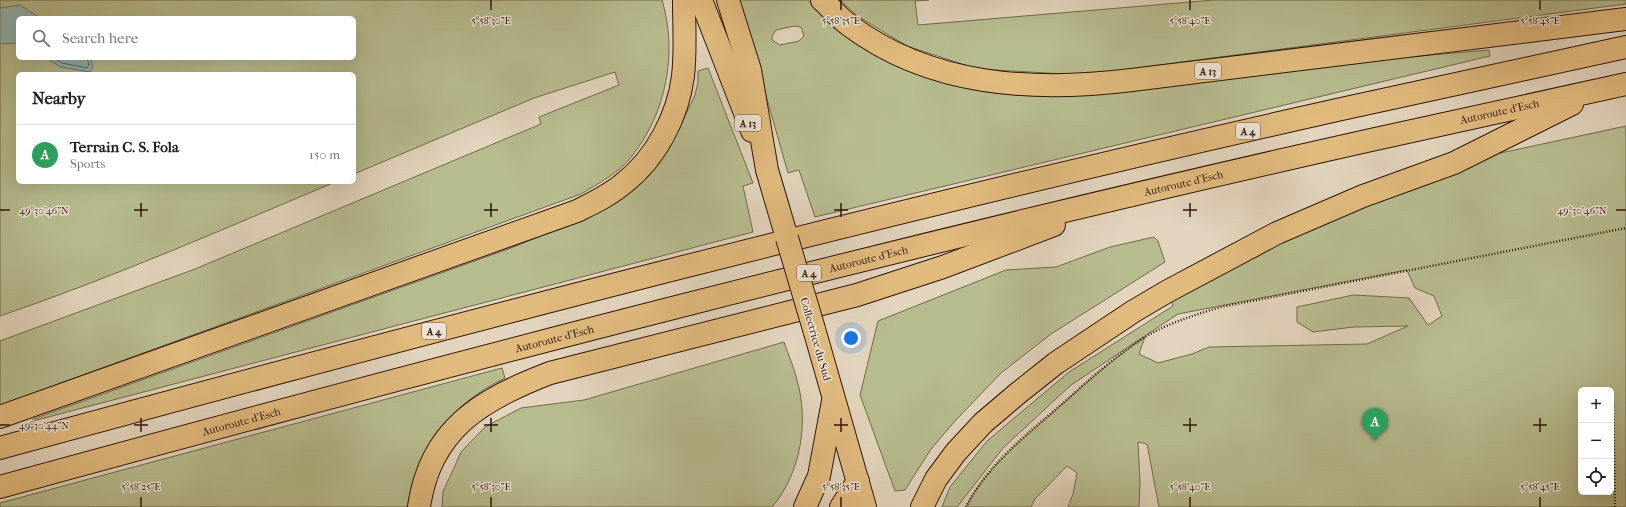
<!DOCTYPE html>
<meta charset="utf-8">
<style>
body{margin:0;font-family:"IM FELL French Canon",serif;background:#f6f6f6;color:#202124}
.controls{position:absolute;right:12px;bottom:12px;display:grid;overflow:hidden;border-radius:6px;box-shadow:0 4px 16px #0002}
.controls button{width:36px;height:36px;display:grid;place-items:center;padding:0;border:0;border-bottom:1px solid #e0e0e0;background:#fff;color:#202124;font:20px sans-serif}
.you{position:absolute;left:851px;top:338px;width:14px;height:14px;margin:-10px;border:3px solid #fff;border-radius:50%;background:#1a73e8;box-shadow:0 0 0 6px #1a73e833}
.badge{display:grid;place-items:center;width:26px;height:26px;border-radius:50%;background:#db2777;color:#fff;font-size:13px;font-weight:700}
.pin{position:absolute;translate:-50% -33px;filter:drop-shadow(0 1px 2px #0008)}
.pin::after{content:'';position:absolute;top:21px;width:14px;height:12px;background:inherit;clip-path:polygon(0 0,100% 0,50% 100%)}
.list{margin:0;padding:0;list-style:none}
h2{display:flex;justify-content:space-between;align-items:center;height:52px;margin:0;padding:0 16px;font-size:17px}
h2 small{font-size:13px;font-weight:400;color:#757577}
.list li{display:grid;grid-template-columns:26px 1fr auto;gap:12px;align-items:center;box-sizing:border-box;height:60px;padding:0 16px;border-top:1px solid #e0e0e0}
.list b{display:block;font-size:15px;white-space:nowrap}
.list p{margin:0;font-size:13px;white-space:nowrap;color:#757577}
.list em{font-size:13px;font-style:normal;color:#757577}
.icon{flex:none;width:22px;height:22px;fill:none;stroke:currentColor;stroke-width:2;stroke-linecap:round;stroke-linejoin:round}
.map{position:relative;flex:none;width:1626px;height:507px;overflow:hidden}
.search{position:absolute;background:#fff;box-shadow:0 4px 16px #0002;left:16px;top:16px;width:340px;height:44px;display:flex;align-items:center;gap:10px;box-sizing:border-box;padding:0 14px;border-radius:6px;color:#757577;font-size:15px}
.panel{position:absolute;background:#fff;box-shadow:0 4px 16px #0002;left:16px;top:72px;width:340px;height:112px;border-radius:6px}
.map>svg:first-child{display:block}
.green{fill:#b7bc8f;stroke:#72694b;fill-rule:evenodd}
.water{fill:#95b8b5;stroke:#6c776f}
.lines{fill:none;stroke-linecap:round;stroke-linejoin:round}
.shore{stroke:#62675e;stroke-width:1}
.motorway-casing{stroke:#2e1607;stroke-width:24}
.path{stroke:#2e1607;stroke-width:2.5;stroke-dasharray:1 2;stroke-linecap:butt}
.motorway{stroke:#e1ba7e;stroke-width:22}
.motorway-bridge-casing{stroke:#2e1607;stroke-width:24;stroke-linecap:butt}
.motorway-bridge{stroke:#e1ba7e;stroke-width:22}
.ticks{fill:none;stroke:#2e1607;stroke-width:1.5}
.labels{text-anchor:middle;stroke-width:3;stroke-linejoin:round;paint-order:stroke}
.shield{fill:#ece3d4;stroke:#675444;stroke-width:1}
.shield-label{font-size:10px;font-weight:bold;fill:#2e1607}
.street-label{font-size:11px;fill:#2e1607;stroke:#ece3d4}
.ticks-label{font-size:10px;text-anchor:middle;fill:#2e1607;stroke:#ece3d4;stroke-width:3;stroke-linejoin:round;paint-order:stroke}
</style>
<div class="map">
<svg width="1626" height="507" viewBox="0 0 1626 507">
<rect width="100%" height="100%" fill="#e2d4bd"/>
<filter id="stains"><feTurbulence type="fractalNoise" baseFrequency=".005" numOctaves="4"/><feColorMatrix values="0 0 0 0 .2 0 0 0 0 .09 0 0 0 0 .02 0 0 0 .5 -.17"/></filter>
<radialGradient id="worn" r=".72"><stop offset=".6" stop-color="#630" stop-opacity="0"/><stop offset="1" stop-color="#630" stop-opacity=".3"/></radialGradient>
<g class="green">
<path d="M0 0H662C678 53 666 113 632 156 619 173 599 183 581 194L0 405V341L195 269 541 124 539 117 619 85 615 72 534 98 354 174V74H18V182H335C224 229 114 277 0 316ZM18 18H354V58H18Z"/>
<path d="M739 0H808C818 12 831 21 843 30 965 131 1126 91 1269 72 1342 63 1416 56 1489 50L1490 56 815 217 799 170 788 173ZM794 26 801 27 804 36 799 41 780 45 772 40V36L776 30Z"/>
<path d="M840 0H929L915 1 918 25 1214 0H1626V4L1083 75 977 69 907 46 856 15Z"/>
<path d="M708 68 753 183 743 186 753 232 33 421V419L511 248 554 230 663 155 678 131 695 95 698 82V71Z"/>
<path d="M1626 126V507H1159L1147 444 1138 442 1140 483 1139 507H1068L1073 494 1077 473 1067 466 1035 499 1031 507H966C985 470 1018 443 1049 416 1081 387 1110 361 1145 337L1139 354 1158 363 1192 354 1209 347 1367 344 1408 326 1354 327 1313 332 1297 322V307L1353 295 1409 298 1428 325 1442 316 1434 296 1415 288 1407 270 1178 314 1071 385 1003 448 957 507H942L950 487 987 441 1069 372 1173 306 1168 291 1454 163ZM1581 390H1611V492H1581Z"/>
<path d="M1154 237 1158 241 1165 262 1051 334 1001 373 955 421 931 449 905 490 895 491 860 395 878 321 1006 270 1056 267 1110 247Z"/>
<path d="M784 342C788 354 794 367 797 380 809 422 801 473 772 507H442L443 492 461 452 485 427 521 408 584 400Z"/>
<path d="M502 368 505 378C450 404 418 448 407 507H0V503Z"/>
</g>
<g class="water">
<path d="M20 5 40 18H18V43L0 44V8Z"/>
<path d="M46 58H90L93 66 90 72 61 67Z"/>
</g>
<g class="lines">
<path class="shore" d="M54 58 62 63 87 68 89 65 87 58"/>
<defs>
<g id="motorway">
<path d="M701 0 752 131"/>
<path d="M728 0 750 70 767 170 787 238"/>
<path d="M822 0C831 8 839 18 849 25 931 87 1034 92 1132 80L1626 19"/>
<path d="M814 329 865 507"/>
<path d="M0 417 577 211C593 203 610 195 624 183 656 158 678 116 683 76 686 51 684 25 684 0"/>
<path d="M0 448C446 326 894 209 1346 108 1439 87 1533 68 1626 47"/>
<path id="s1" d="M0 487C455 362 911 243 1371 140 1456 121 1541 102 1626 84"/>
<path d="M419 507C430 429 482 399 550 373L857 295 943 267 1054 225"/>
<path d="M805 507 819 476 833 401"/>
<path d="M841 507 858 481"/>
<path d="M922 507 936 479 956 452 983 423 1017 394 1056 363 1134 311 1168 291 1277 233 1363 196 1454 163 1572 104"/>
</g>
</defs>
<use href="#motorway" class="motorway-casing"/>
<g class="path">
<path d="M1613 401 1615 507"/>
<path d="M966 507C987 465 1027 434 1062 404 1089 380 1115 356 1145 337 1169 323 1194 315 1221 307L1626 228"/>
</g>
<use href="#motorway" class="motorway"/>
<defs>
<path id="motorway-bridge" d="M787 238 814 329"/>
</defs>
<use href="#motorway-bridge" class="motorway-bridge-casing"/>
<use href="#motorway-bridge" class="motorway-bridge"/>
</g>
<path class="ticks" d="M491 0V10M841 0V10M1190 0V10M1540 0V10M141 203V217M491 203V217M841 203V217M1190 203V217M0 210H10M134 210H148M484 210H498M834 210H848M1183 210H1197M1616 210H1626M141 418V432M491 418V432M841 418V432M1190 418V432M1540 418V432M0 425H10M134 425H148M484 425H498M834 425H848M1183 425H1197M1533 425H1547M141 497V507M491 497V507M841 497V507M1190 497V507M1540 497V507"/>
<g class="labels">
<g class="shield">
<rect x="1195" y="63" width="26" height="16" rx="3"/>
<rect x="735" y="115" width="26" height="16" rx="3"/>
<rect x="1236" y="123" width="24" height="16" rx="3"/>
<rect x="797" y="265" width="24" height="16" rx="3"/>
<rect x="422" y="323" width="24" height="16" rx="3"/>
</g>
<g class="shield-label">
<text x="1208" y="75">A 13</text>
<text x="748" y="127">A 13</text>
<text x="1248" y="135">A 4</text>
<text x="809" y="277">A 4</text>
<text x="434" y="335">A 4</text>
</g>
<g class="street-label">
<text dy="4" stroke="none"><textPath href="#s1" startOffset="1546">Autoroute d'Esch</textPath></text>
<text dy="4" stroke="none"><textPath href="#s1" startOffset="1222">Autoroute d'Esch</textPath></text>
<text dy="4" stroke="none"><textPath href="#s1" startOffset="898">Autoroute d'Esch</textPath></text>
<text dy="4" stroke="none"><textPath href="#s1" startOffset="574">Autoroute d'Esch</textPath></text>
<text transform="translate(816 339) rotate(74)" y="4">Collectrice du Sud</text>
<text dy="4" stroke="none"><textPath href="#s1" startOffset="250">Autoroute d'Esch</textPath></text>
</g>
</g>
<g class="ticks-label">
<text x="491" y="24">5°58'30"E</text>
<text x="841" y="24">5°58'35"E</text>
<text x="1190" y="24">5°58'40"E</text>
<text x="1540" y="24">5°58'45"E</text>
<text x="44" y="214">49°30'46"N</text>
<text x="1582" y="214">49°30'46"N</text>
<text x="44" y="429">49°30'44"N</text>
<text x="141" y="490">5°58'25"E</text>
<text x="491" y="490">5°58'30"E</text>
<text x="841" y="490">5°58'35"E</text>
<text x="1190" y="490">5°58'40"E</text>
<text x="1540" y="490">5°58'45"E</text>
</g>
<rect width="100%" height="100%" filter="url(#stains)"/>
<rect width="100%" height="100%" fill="url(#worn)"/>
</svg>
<div class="controls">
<button>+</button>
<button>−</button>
<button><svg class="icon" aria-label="locate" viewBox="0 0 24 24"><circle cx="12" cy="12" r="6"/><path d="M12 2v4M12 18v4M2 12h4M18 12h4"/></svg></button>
</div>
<div class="you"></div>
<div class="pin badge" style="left:1375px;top:441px;background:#2e9e5b">A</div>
<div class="search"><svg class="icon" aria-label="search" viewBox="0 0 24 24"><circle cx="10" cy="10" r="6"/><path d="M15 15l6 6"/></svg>Search here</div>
<section class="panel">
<h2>Nearby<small></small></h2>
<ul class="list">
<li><span class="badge" style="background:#2e9e5b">A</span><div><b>Terrain C. S. Fola</b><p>Sports</p></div><em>150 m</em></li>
</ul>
</section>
</div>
